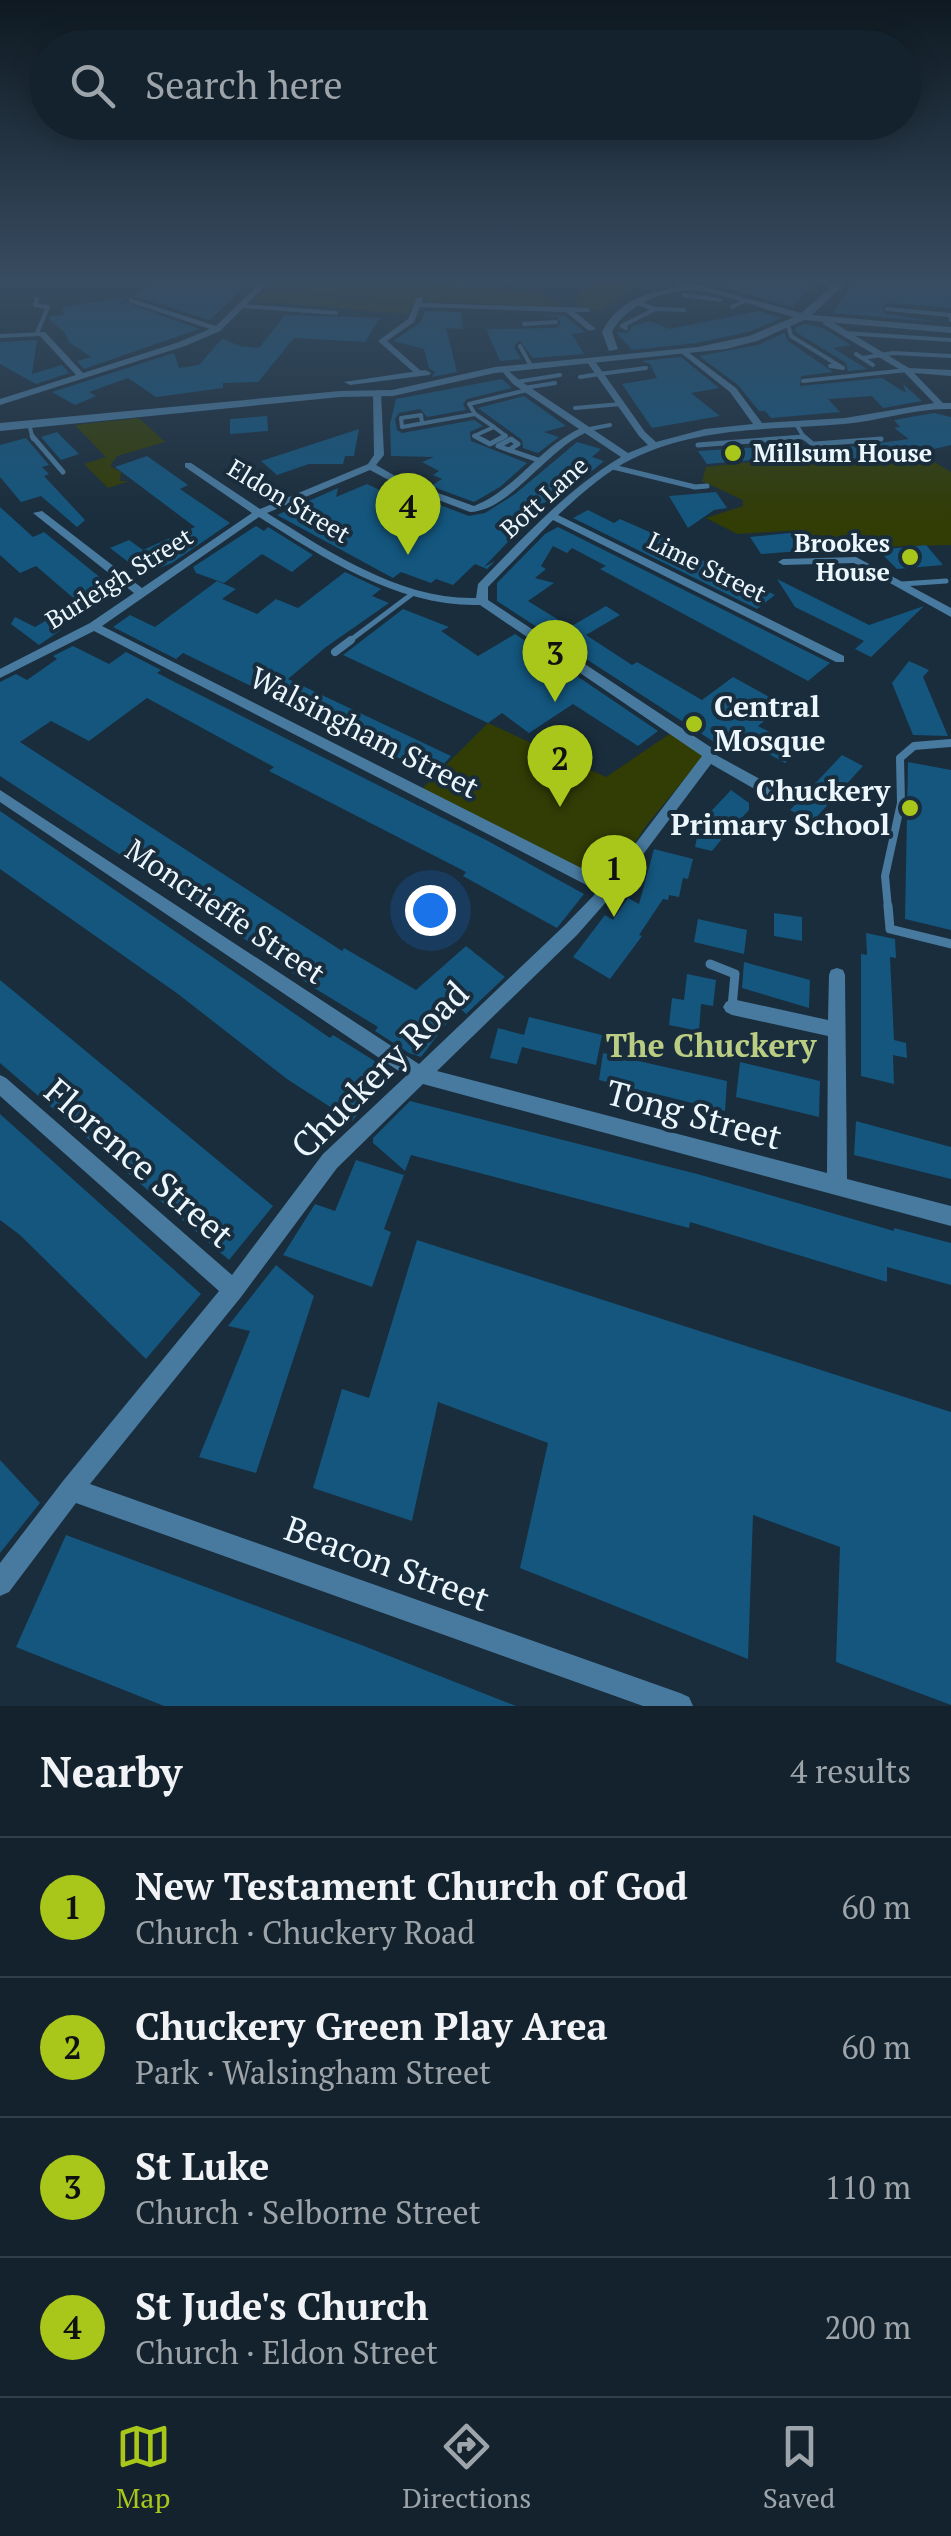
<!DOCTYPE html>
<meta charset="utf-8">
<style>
body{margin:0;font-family:"PT Serif",serif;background:#202f39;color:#f1f3f6}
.you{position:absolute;left:430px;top:910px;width:35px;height:35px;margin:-25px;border:8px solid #fff;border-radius:50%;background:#1a73e8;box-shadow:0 0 0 15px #1a73e833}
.badge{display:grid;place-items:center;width:65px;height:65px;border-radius:50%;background:#a9c71a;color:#111;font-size:32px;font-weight:700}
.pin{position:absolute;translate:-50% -82px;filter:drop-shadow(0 2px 5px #0008)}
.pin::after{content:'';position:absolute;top:52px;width:35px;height:30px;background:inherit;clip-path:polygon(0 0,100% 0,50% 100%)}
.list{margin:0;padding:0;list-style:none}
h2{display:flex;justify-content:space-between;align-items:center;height:130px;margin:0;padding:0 40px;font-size:42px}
h2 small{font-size:32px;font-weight:400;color:#9da4aa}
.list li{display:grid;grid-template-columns:65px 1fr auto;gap:30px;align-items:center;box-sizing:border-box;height:140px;padding:0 40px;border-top:2px solid #323f49}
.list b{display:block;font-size:38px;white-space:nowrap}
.list p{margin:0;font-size:32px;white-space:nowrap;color:#9da4aa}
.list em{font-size:32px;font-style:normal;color:#9da4aa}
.icon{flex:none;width:55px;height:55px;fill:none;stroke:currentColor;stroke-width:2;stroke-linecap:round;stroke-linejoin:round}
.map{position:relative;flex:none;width:951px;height:1706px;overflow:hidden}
.search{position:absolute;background:#13222d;box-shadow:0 5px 25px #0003;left:30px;right:30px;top:30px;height:110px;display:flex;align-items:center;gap:25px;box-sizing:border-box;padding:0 35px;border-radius:55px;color:#9da4aa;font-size:38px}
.sheet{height:690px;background:#13222d}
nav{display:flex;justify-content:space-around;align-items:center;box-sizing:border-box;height:140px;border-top:2px solid #323f49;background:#13222d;font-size:28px;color:#9da4aa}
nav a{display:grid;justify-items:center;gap:5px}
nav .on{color:#a9c71a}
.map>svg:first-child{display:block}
.green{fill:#323c05}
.building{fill:#14567e}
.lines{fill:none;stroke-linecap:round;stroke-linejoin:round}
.service-far3{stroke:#487a9f;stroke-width:4}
.service-far2{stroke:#487a9f;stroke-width:5}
.service-far1{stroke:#487a9f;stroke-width:8}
.service{stroke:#487a9f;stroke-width:9}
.minor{fill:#487a9f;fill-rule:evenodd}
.tertiary{fill:#487a9f;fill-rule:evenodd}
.poi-dot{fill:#a9c71a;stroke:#192d3c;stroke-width:4}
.labels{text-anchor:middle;stroke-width:8;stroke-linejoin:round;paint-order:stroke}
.far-poi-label{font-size:25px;font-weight:bold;fill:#ecf6fd;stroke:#192d3c;text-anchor:start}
.far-street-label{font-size:25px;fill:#ecf6fd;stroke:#192d3c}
.poi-label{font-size:30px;font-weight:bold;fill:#ecf6fd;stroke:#192d3c;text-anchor:start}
.street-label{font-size:30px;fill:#ecf6fd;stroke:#192d3c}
.neighbourhood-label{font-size:32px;font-weight:bold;fill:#bacd82;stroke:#192d3c}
.near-street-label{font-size:35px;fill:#ecf6fd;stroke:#192d3c}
</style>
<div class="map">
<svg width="951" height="1706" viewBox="0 0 951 1706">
<rect width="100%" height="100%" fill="#192d3c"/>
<g class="green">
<path d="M274 281H438L429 282 423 300 412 304 268 287Z"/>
<path d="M586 281H643L601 310 571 309 582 305 574 301Z"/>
<path d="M442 282 546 295 563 307 426 301 432 285Z"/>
<path d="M267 289 411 305 408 314 255 301Z"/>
<path d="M139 418 165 442 117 456 110 466 121 472 120 481H129L108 488 84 464 106 457 75 425Z"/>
<path d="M829 454 843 465 926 457 951 472V545L873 547 868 555 837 549 803 530 737 534 706 518 743 506V500L702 481 706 467Z"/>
<path d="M488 723 606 777 671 733 704 755 646 826 608 883 422 789Z"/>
</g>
<g class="building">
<path d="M152 282H248L210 320 134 296Z"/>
<path d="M704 282H806L813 286 792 307Z"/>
<path d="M855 282H951V308L888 303 882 308 886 314 939 322 833 313Z"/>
<path d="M122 298 120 306 125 302 199 329 84 369 77 361 91 357 69 342 65 333 49 319 50 316 64 315 62 307Z"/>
<path d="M425 311 461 312 463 329 446 328 457 372 432 377 435 372 429 368 424 349 393 341 420 323Z"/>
<path d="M759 311 782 318 748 332 697 343 632 350 616 332 628 333 631 327 650 321 669 329Z"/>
<path d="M285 315 380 318 365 342 294 338 258 382 223 383V388L156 397 128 378 89 392 96 396 75 405 52 392 174 353 179 368 199 365 222 339 240 346 259 348Z"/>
<path d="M535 315 565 316 585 332 572 334 584 354 533 358 519 340 514 347 521 359 500 361 486 329 556 328 561 324 558 317Z"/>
<path d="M805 324 823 328 851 345 833 348 867 369 848 371 846 363 796 332 795 328Z"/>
<path d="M784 333 788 341 833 372 801 376 800 386 882 378 906 393 903 384 922 401 883 408 872 396 828 399 840 412 771 418 765 411H759L738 385 699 356 758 345Z"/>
<path d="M37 340 32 374 62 365 69 373 36 384 0 364V342Z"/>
<path d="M681 357 719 388 691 393 720 416 652 428 622 384 657 378 650 364 642 361Z"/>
<path d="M502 379 512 388 467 399 463 404 466 410 427 417 420 409 399 413 395 419 397 430 402 433 474 420 483 426 470 432 471 441 527 463 500 487 474 502 431 486 442 479 433 475 439 471 422 462 434 457 391 456 390 424 396 399Z"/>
<path d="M524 396 566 426 544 432 559 437 538 453 523 448 522 440 478 408Z"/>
<path d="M934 413 951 417V445L908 455 845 461 833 449 909 439 894 428 900 427 894 420Z"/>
<path d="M267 416 268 431 230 434V419Z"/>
<path d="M359 429 354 456H345L343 464H309L277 475 261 461Z"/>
<path d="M57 432 79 454 61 460 41 437Z"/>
<path d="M26 438 49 465 42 467 49 474 44 476 85 520 77 527 41 496 21 502 0 477V445Z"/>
<path d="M577 442 601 449 592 457 604 461 570 489 560 487 484 567 495 561 487 569 475 564 453 585 436 579 431 583 401 572 393 578 277 515 338 488 336 497 367 484 405 502 416 496 469 516 485 513 515 494Z"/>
<path d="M760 447 774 458 707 464 698 451Z"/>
<path d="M147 456 188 485 180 489 230 523 172 563 144 574 110 548 129 540 143 550 195 527 115 467Z"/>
<path d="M716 492 727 508 714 510 688 528 669 496Z"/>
<path d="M0 507 33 537 44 532 118 592 85 608 36 566 20 573 0 555Z"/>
<path d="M588 510 614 523 620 519 670 541 666 543 775 595 757 609 573 518Z"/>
<path d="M256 526 264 531 268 527 313 555 292 572 262 554 224 583 196 573 193 567Z"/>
<path d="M558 527 830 663 808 681 600 569 606 566 572 548 567 553 553 546 541 566 546 569 535 578 554 583 528 601 570 627 606 606 620 615 586 635 632 665 637 662 702 700 733 677 784 705 758 726 800 748 785 763 742 739 728 751 497 601V583L545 534Z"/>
<path d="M800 532 813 550 761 554 750 537Z"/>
<path d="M926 545 943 565 897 569 878 550Z"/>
<path d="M345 572 381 589 372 596 389 603 326 647 288 679 451 756 434 775 183 653 176 659 113 627 130 615 155 627 217 581 236 589 222 599 257 614 276 599 298 608Z"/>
<path d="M777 579 869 625 924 606 871 657 855 649 864 641 795 607Z"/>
<path d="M403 609 449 627 441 631 478 656 515 634 658 731 638 746 573 704 529 733 502 713 488 723 343 655Z"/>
<path d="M15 617 35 627 47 620 61 630 39 645 11 624Z"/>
<path d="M73 646 109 664 126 652 161 670 157 673 488 841 584 894 557 928 463 876 466 872 269 771 274 767 147 698 89 741 51 721 20 742 342 951 344 948 416 990 466 946 505 977 466 1014 459 1007 421 1057 409 1053 375 1031 378 1027 311 986 201 908 0 776V682L16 674 27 680 57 659 53 656Z"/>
<path d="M909 661 929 670 923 677 948 736 913 735 892 683Z"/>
<path d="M842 755 863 766 812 822 790 810Z"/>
<path d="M908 762 951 770V930L905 919Z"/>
<path d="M731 790 749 803V810L736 824 726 818 721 840 712 851 695 847 700 823Z"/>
<path d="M0 811 330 1038 333 1035 394 1073 352 1121 287 1079 178 994 0 869Z"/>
<path d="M654 849 693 859 688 879 683 878 679 897 669 895 668 900 663 899 639 935 642 936 610 979 573 957 605 915 613 920 628 898 639 904Z"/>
<path d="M774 913 802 917V941L774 936Z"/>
<path d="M698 919 747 930 744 954 694 942Z"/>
<path d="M866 933 895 939 896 958 890 957 894 1040 906 1043 907 1058 893 1055 894 1084 861 1076V954L867 955Z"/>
<path d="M744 962 810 980 809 1008 742 988Z"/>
<path d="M687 974 716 980 713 1006 701 1004 699 1031 669 1025 672 998 684 1000Z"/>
<path d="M0 980 273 1206 229 1260 0 1063Z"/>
<path d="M529 1017 602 1035 596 1065 522 1047 517 1064 490 1058 498 1028 524 1035Z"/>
<path d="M603 1053 727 1081 725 1111 599 1080Z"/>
<path d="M740 1062 820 1081 819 1117 736 1097Z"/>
<path d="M410 1101 701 1175 894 1231V1228L951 1243V1285L887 1267V1282L690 1222 689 1228 411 1155 405 1171 373 1143V1138Z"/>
<path d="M0 1114 201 1294 146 1359 20 1235 0 1220Z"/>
<path d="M856 1121 951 1147V1179L854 1155Z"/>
<path d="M356 1160 404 1175 384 1229 391 1232 372 1287 283 1255 315 1204 335 1211Z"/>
<path d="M417 1240 951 1412V1705L836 1662 840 1547 753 1515 748 1659 520 1568 548 1443 438 1402 412 1521 313 1488 342 1389 369 1398Z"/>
<path d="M276 1265 314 1296 256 1473 199 1457 250 1331 228 1326Z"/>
<path d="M0 1460 40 1503 0 1553Z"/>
<path d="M66 1535 364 1646 516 1706H164L16 1647Z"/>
</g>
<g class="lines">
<g class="service-far3">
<path d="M455 281 463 285"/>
<path d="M684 295 720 300"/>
<path d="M37 299 35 305 48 307 37 333"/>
<path d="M638 303 655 309 684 310"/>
<path d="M243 306 336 313"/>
<path d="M732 307 745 301"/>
<path d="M887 309 950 315 951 320"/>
<path d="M524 324 556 322"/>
<path d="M626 328 622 326 655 309"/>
<path d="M789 328 791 336 843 368 830 366 838 365"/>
<path d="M844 333 951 340"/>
<path d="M520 346 531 366"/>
<path d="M856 354 873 365"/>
<path d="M863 358 893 353 951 356"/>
<path d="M599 374 646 368"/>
<path d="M580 377 599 374"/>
<path d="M803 381 907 370"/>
<path d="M516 382 560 375"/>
<path d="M524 388 555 383"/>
<path d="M575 408 621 404"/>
<path d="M475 414 494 427"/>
<path d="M422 423 421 415 401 418 402 427 475 414 469 404 527 390"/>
<path d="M29 424 33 439"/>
<path d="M796 424 805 439"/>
<path d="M494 427 506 436 500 439"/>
<path d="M584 430 610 425"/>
<path d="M480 439 474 436 494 427"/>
<path d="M780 439 803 437"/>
</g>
<g class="service-far2">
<path d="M32 436 63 472"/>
<path d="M475 436 490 444 505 436"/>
<path d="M803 436 822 452"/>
<path d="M511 439 518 444 509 450 498 446Z"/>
<path d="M815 444 881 439"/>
<path d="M698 445 803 437"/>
<path d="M509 450 538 460"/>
<path d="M613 467 695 487 707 486"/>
<path d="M902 584 946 581"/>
<path d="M348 642 412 594"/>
</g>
<g class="service-far1">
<path d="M335 652 351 640"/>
<path d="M888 908 885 876 901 803 900 758 914 746 951 743"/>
</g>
<g class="service">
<path d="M888 906 890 929 951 944"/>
<path d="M710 964 735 974 732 1007"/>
</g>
<g class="minor">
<path d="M262 281H270L220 331 185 346 0 405V399L76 375 40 336 0 338V334L45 332 83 373 179 342 210 329 129 302V298L216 326Z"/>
<path d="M810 281H823L843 288 839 290Z"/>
<path d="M417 298H423L422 303 588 308 591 312H575L596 329 589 331 566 312 420 307 414 322 387 341 421 371 422 373 418 376 378 341 408 319Z"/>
<path d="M823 320H829L909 368 951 370V376L914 373 943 403H951V409C914 408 880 421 844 424 772 430 699 426 632 459 605 472 581 494 558 515L844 656V662H836L553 520 488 587V600L715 750 716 755 780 790 782 794 780 798H770L711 764 614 893 577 935 437 1071 827 1173 828 1036 732 1015 726 1012 723 1007 726 1002 732 999 828 1020 829 975 831 970 837 968 843 970 845 975 847 1179 951 1206V1226L423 1084 337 1168 241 1297 90 1484 680 1693 689 1697 693 1706H643L76 1503 9 1592 0 1596V1563L63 1481 219 1291 0 1096V1075L6 1078 232 1275 323 1154 406 1076 0 802V790L419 1064 565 925 598 891 94 631 0 678V669L90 623 134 593 33 513 42 511 142 588 252 513 185 467V463H191L260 509 368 464 374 455 373 393 377 390 381 393 384 455 376 465 402 480 474 506C515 490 539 448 579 429L513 384 500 369 504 367 519 380 628 453 648 445 639 436 587 362 588 360H594L645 432 656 442 705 429 753 424 730 392 681 353V349H684L736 388 762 423 845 418 934 403 904 372 823 324ZM585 433 621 457C566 490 523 538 478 584L476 598C401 600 329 552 267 513L370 470 396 484 470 512C509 511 546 451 585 433ZM259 517C325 559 399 607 480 605L702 756 607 881 102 626Z"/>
<path d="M856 557 951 608V617L854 563 783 565 778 562 783 559Z"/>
</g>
<g class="tertiary">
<path d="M667 281H684L801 313 838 281H848L812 315 951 327V333L804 320 757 341 726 349 495 373 393 396 340 397 0 431V423L340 391 392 390 495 367 698 347 749 336 794 317C769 311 715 291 693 290 666 289 625 305 612 332L618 349 609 351 602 332C617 301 649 291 681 287Z"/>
<path d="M425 370 431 373 429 375 350 385 344 382Z"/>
</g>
</g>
<linearGradient id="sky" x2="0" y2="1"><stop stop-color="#0e1921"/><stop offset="0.54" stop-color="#384c61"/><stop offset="1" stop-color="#384c61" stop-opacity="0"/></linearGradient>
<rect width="951" height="520" fill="url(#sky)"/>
<g class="poi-dot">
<circle cx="733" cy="453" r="10"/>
<circle cx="910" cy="557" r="10"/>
<circle cx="694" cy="724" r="10"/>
<circle cx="910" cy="808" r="10"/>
</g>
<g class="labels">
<g class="far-poi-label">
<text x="753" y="462">Millsum House</text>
<text x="890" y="552" text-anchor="end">Brookes<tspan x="890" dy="29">House</tspan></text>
</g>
<g class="far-street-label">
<text transform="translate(544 497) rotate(-42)" y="9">Bott Lane</text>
<text transform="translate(289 501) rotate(31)" y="9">Eldon Street</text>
<text transform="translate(707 567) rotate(26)" y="9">Lime Street</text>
<text transform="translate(119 578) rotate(-32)" y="9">Burleigh Street</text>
</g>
<g class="poi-label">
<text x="714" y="717">Central<tspan x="714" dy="34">Mosque</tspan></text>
<text x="890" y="801" text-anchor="end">Chuckery<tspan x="890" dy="34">Primary School</tspan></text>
</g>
<g class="street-label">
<text transform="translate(364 733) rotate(27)" y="10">Walsingham Street</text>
<text transform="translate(225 912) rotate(34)" y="10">Moncrieffe Street</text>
</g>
<g class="neighbourhood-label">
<text x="711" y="1057">The Chuckery</text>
</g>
<g class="near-street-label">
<text transform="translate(380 1070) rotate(-45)" y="12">Chuckery Road</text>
<text transform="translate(694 1115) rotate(15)" y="12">Tong Street</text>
<text transform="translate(139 1163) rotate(41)" y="12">Florence Street</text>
<text transform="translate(387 1564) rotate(20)" y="12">Beacon Street</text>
</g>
</g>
</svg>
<div class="you"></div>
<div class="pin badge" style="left:614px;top:917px">1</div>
<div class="pin badge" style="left:560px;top:807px">2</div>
<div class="pin badge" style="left:555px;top:702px">3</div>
<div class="pin badge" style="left:408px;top:555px">4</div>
<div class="search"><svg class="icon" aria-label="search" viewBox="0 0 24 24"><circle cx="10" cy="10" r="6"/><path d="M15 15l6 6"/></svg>Search here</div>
</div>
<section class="sheet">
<h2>Nearby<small>4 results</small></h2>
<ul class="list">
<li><span class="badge">1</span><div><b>New Testament Church of God</b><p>Church · Chuckery Road</p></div><em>60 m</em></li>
<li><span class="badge">2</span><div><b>Chuckery Green Play Area</b><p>Park · Walsingham Street</p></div><em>60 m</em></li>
<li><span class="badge">3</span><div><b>St Luke</b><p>Church · Selborne Street</p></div><em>110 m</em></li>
<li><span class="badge">4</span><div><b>St Jude's Church</b><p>Church · Eldon Street</p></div><em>200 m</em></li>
</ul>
</section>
<nav>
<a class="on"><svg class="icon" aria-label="map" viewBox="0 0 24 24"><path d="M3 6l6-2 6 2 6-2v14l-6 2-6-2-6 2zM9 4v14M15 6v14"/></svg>Map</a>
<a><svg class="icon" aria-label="directions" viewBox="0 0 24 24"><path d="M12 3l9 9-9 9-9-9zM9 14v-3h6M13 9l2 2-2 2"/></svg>Directions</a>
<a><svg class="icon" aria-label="saved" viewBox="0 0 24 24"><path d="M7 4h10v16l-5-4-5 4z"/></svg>Saved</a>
</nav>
